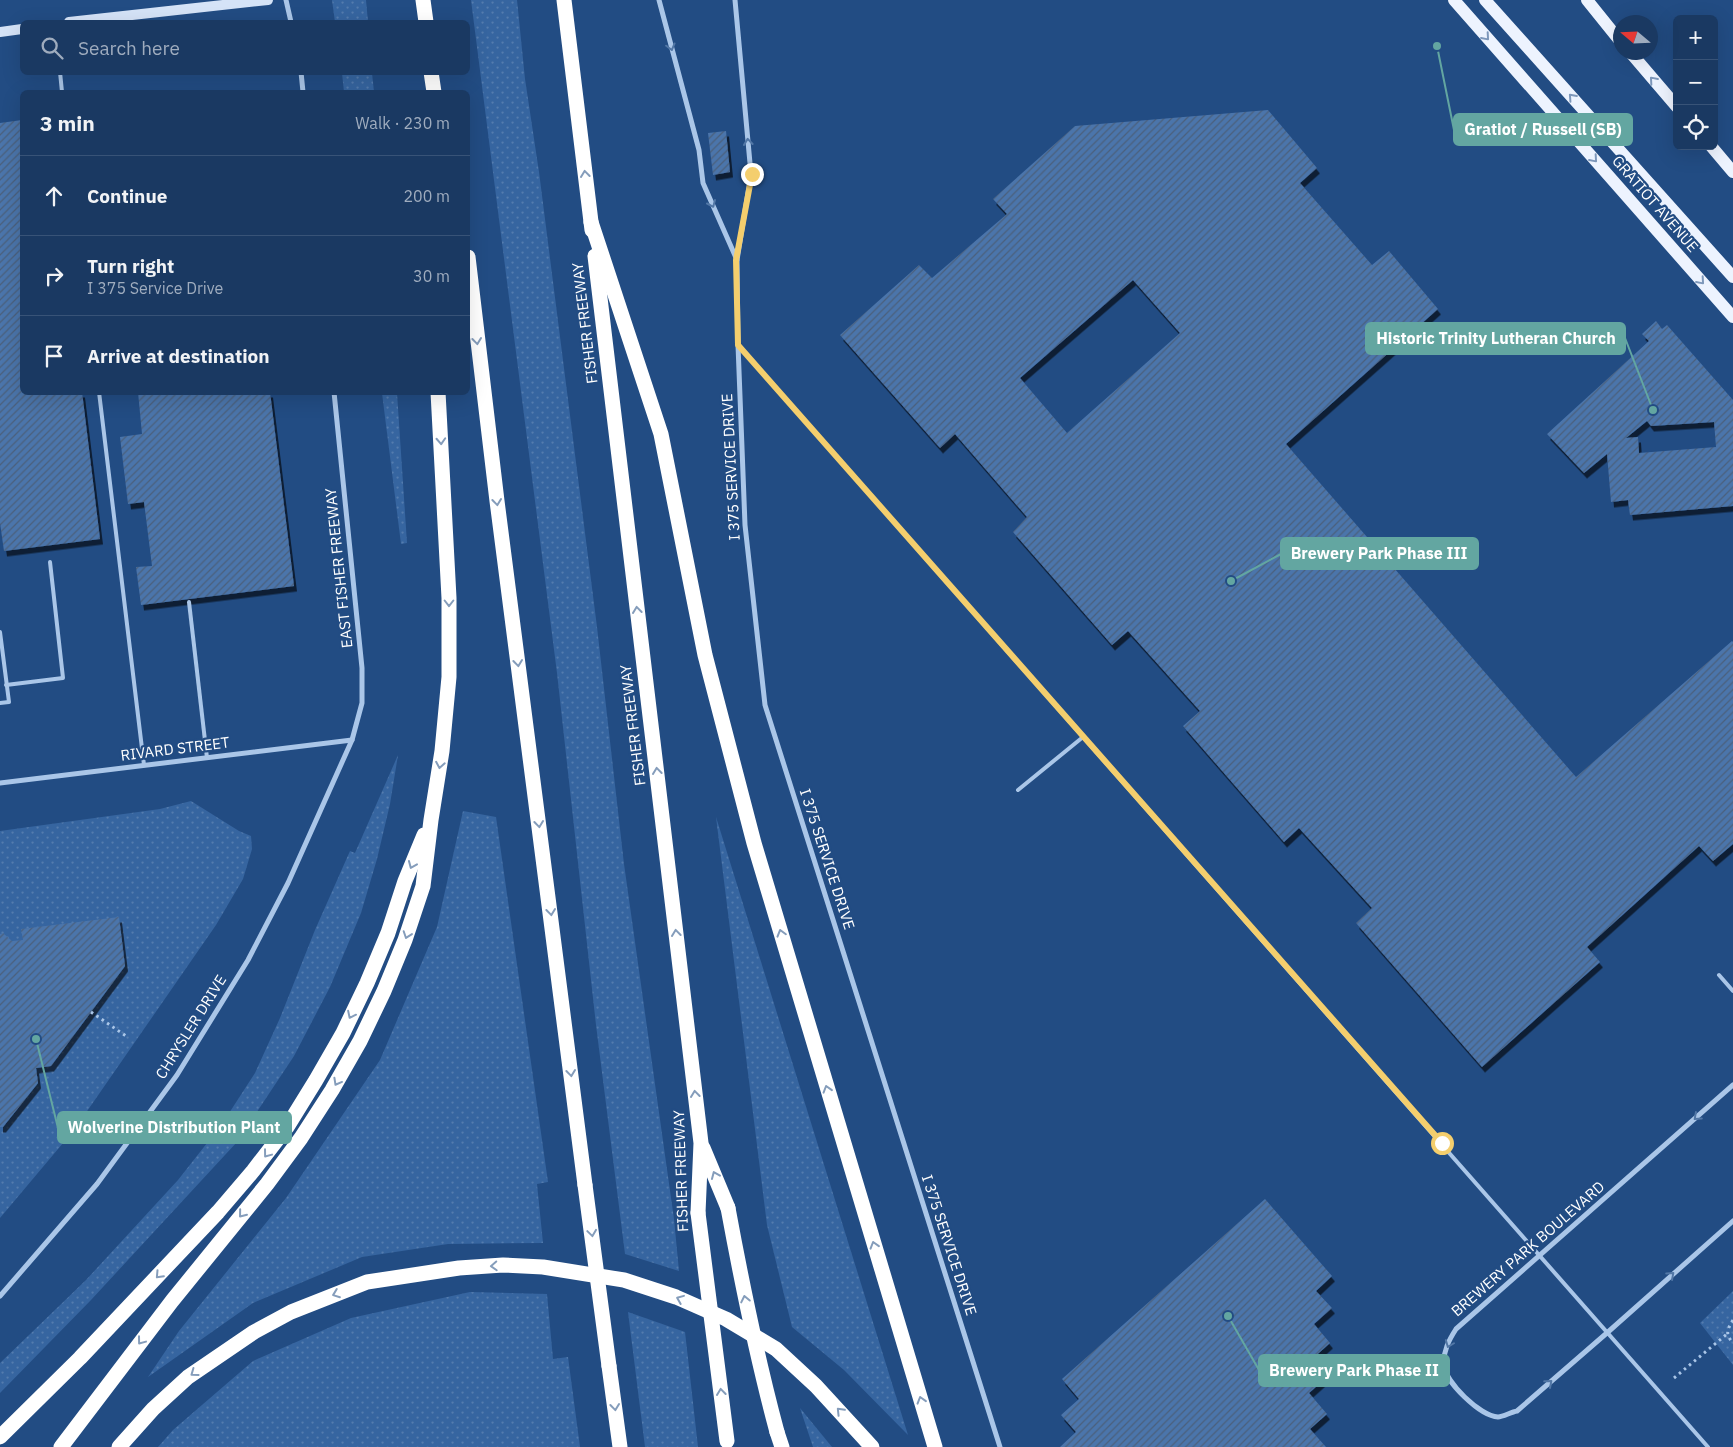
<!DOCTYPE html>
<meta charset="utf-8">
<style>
body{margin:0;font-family:"IBM Plex Sans",sans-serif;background:#27446b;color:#f1f3f6}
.controls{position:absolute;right:15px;top:15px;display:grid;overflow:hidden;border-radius:8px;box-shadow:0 5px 20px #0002}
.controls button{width:45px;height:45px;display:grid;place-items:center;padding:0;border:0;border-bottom:1px solid #385377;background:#1a3962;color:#f1f3f6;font:25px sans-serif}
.compass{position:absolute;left:1613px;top:15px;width:45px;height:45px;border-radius:50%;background:#1a3962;box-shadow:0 5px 20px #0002;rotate:289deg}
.stop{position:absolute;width:15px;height:15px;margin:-11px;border:4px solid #f4ce6d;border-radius:50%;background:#fff}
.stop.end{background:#f4ce6d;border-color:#fff;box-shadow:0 1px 5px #0008}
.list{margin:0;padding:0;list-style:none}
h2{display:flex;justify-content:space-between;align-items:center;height:65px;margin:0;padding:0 20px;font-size:21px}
h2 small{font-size:16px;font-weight:400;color:#9facbe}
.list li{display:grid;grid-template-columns:32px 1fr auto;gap:15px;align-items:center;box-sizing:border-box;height:80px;padding:0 20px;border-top:1px solid #385377}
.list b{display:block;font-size:19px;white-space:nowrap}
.list p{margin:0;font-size:16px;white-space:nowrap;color:#9facbe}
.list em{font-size:16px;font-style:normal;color:#9facbe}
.icon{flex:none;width:28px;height:28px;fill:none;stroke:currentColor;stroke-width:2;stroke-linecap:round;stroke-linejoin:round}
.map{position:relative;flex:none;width:1733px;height:1447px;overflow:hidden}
.search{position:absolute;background:#1a3962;box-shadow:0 5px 20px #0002;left:20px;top:20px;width:450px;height:55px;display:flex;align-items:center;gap:12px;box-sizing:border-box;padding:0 18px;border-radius:8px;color:#9facbe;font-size:19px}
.panel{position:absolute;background:#1a3962;box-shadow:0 5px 20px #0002;left:20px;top:90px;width:450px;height:305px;border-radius:8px}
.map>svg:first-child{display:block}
.grass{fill:url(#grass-dots)}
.building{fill:url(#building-hatch);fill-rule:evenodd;filter:url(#shadow)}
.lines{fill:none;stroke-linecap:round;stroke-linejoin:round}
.path{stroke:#aac6e8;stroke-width:3;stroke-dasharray:2.5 4;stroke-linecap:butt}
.lane{stroke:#aac6e8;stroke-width:4}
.street{stroke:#aac6e8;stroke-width:5}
.secondary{stroke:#d5e3f7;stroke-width:10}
.primary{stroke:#edf3fe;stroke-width:12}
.highway{stroke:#fff;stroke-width:15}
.highway-bridge{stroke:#fff;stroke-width:15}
.oneway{stroke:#7d97ba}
.oneway2{stroke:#5277a6}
.oneway3{stroke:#859dbb}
.route{stroke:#f4ce6d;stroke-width:6}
.labels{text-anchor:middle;stroke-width:4.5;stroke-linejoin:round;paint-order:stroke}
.street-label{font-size:15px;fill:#fff;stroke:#224c83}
.leader{fill:none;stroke:#63a6a1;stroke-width:2}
.callout-dot{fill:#63a6a1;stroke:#224c83;stroke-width:2}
.callout{fill:#63a6a1;stroke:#63a6a1;stroke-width:2}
.callout-label{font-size:16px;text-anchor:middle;font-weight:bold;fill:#fff}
</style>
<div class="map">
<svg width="1733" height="1447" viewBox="0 0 1733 1447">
<defs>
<pattern id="grass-dots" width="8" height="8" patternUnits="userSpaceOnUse" patternTransform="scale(1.25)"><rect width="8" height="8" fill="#3665a0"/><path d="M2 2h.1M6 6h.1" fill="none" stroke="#547cae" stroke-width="1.8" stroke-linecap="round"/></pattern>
<pattern id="building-hatch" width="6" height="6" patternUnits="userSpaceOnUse" patternTransform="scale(1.25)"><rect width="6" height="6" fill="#4b75ab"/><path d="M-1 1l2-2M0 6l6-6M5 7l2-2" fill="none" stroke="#4c607c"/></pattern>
<filter id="shadow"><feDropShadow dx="3" dy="5.5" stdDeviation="0" flood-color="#0009"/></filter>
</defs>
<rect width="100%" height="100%" fill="#224c83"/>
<g class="grass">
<path d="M332 0H366L368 22H335Z"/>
<path d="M471 0H517L525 79 539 172 597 627 624 864 674 1219 679 1271 625 1254 596 1025 557 673Z"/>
<path d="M342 73H372L374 92H344Z"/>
<path d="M382 393H397L407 543 401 544Z"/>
<path d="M398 755 390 804 377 859 361 913 330 987 294 1056 237 1142 91 1300 0 1393V1363L86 1280 178 1180 222 1124 255 1073 280 1018 315 930 350 851 355 853Z"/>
<path d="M191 801 239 831 251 836 252 849 243 879 216 925 74 1130 0 1218V831L160 809Z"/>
<path d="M463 811 496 817 548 1182 537 1184 543 1243 448 1244 362 1257 253 1303 148 1377 179 1331 286 1198 380 1060 437 927Z"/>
<path d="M716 817 908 1435 844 1370 792 1327 767 1225Z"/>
<path d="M1733 1291V1365L1700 1323Z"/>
<path d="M470 1292 547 1294 553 1359 568 1357 580 1447H158L173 1430 253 1361 351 1318Z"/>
<path d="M628 1312 685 1332 698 1447H645Z"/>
<path d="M800 1408 832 1447H813Z"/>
</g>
<g class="building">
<path d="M1268 110 1317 168 1300 183 1372 265 1389 251 1438 309 1286 444 1576 777 1732 641 1733 642V844L1713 861 1699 846 1587 947 1600 962 1482 1067 1356 923 1372 908 1299 828 1284 842 1183 726 1200 711 1128 631 1112 645 1013 532 1027 517 955 434 940 448 840 335 919 265 932 278 1007 214 993 199 1075 126ZM1133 280 1180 333 1067 433 1020 378Z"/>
<path d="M22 120V392H82L100 539 4 551 0 523V123Z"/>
<path d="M726 131 730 172 713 175 708 133Z"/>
<path d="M1656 321 1662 329 1667 325 1733 400V506L1630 515 1628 500 1611 502 1607 454 1584 473 1547 434 1649 341 1642 334ZM1647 421 1651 426 1714 422 1716 447 1639 453 1638 437 1626 438Z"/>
<path d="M138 392H270L294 586 141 605 136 567 152 566 144 502 128 504 120 437 142 434Z"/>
<path d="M119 917 125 966 51 1066 36 1068 38 1083 3 1127H0V934L3 933 12 941 23 940 21 929Z"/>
<path d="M1265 1199 1332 1276 1316 1291 1332 1308 1314 1324 1330 1343 1311 1360 1327 1377 1309 1393 1327 1414 1310 1429 1326 1447H1060L1076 1432 1061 1415 1079 1399 1062 1379Z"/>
</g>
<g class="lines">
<g class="path">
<path d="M91 1012 126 1036"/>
<path d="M1733 1320C1727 1330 1725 1334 1733 1343"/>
<path d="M1674 1378 1727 1334"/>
</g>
<g class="lane">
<path d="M60 72 62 92"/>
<path d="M738 345 1708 1447"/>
<path d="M99 392 144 765"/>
<path d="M189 602 207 758"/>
<path d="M0 632 9 702 0 703"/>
<path d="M6 685 63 678 50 562"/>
<path d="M1018 790 1083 737"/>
<path d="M1719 975 1733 991"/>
</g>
<g class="street">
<path d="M286 0 291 22"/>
<path d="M659 0 699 150 703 183 737 260 751 174 735 0"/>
<path d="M301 72 303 92"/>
<path d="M737 260 738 345 745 525 765 705 1000 1447"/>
<path d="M0 783 352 740"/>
<path d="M1733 1085 1456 1329C1449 1340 1443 1351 1444 1365 1445 1382 1480 1416 1498 1417 1503 1417 1511 1412 1517 1411L1608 1332 1733 1221"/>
<path d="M0 1296 97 1184 177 1075 248 960 288 883 352 740 362 703V668L334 392"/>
</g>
<g class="secondary">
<path d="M69 22 268 0"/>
<path d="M0 32 22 29"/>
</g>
<g class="primary">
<path d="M1454 0 1733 317"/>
<path d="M1485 0 1733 277"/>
<path d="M1587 0 1620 41"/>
<path d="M1630 52 1677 107"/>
<path d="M1711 146 1733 172"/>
</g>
<g class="highway">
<path d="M423 0 426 22"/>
<path d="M564 0 592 230"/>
<path d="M431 72 434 92"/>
<path d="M591 222 661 434 705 655 754 843 935 1447"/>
<path d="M595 256 701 1143 698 1213"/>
<path d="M468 257 497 501 585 1185"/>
<path d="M703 1148 728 1208"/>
<path d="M609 1366 620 1447"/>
<path d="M777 1432 782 1447"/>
<path d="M0 1437 80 1358 218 1212 253 1171 287 1127 316 1080 343 1033 367 983 388 933 405 881 424 835"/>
<path d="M61 1447 172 1301 267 1184 301 1138 332 1090 360 1041 384 991 405 940 423 886 431 820 442 751 449 677V598L438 392"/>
<path d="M119 1447 153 1409 188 1377 254 1332 291 1312 367 1282 459 1268 503 1265 543 1267 624 1280 676 1297 726 1319 776 1349 816 1386 872 1447"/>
</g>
<g class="highway-bridge">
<path d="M585 1185 609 1366"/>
<path d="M728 1208C742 1284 757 1358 777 1432"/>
<path d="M698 1213 727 1441"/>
</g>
</g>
<defs><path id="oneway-chevron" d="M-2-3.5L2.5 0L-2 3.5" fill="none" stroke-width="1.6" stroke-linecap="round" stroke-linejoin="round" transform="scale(1.25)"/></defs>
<g class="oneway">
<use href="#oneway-chevron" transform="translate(1486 37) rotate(49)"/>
<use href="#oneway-chevron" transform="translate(1653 80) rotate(-131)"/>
<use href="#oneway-chevron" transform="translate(1572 97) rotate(-132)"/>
<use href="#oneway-chevron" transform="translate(1594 159) rotate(49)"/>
<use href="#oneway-chevron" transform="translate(1701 281) rotate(49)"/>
</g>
<g class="oneway2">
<use href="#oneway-chevron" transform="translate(671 47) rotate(75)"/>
<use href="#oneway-chevron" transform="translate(748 142) rotate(-96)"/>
<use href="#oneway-chevron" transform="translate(712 204) rotate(66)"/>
<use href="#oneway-chevron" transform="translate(1697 1117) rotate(138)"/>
<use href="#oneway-chevron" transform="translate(1671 1275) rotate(-42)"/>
<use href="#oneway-chevron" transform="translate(1449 1344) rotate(111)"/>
<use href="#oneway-chevron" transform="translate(1549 1383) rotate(-41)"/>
</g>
<g class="oneway3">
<use href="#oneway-chevron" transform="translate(585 174) rotate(-97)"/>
<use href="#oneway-chevron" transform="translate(477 341) rotate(83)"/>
<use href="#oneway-chevron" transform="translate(441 441) rotate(87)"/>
<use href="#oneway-chevron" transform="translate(497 502) rotate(83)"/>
<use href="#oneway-chevron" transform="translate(449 603) rotate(90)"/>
<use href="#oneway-chevron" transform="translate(637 610) rotate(-97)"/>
<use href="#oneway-chevron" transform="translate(518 663) rotate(83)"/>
<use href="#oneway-chevron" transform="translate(440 765) rotate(100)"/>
<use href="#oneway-chevron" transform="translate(657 771) rotate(-97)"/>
<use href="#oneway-chevron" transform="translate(539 824) rotate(83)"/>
<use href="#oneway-chevron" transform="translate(412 865) rotate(113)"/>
<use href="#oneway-chevron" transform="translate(551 912) rotate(83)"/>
<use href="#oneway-chevron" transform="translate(676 933) rotate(-97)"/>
<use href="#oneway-chevron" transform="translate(781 933) rotate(-106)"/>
<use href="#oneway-chevron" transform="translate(407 935) rotate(109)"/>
<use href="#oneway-chevron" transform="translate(351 1015) rotate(116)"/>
<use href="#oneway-chevron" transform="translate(571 1073) rotate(83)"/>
<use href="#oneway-chevron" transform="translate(337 1082) rotate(119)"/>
<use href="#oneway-chevron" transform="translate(827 1089) rotate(-107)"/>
<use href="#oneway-chevron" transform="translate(695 1094) rotate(-97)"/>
<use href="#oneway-chevron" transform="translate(267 1154) rotate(127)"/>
<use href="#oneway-chevron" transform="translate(715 1175) rotate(-113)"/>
<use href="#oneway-chevron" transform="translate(242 1214) rotate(129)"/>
<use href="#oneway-chevron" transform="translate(592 1233) rotate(82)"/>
<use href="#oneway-chevron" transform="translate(874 1245) rotate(-107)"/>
<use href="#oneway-chevron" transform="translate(494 1266) rotate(177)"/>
<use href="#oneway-chevron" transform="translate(159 1275) rotate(133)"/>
<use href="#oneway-chevron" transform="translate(336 1294) rotate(159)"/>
<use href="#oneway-chevron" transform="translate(680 1299) rotate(-158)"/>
<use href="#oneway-chevron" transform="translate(745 1299) rotate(-102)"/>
<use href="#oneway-chevron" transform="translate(141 1341) rotate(127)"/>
<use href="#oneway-chevron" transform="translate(194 1373) rotate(144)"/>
<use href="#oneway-chevron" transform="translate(721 1392) rotate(-97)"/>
<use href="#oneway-chevron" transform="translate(921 1400) rotate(-107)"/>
<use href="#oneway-chevron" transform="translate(615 1407) rotate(83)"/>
<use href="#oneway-chevron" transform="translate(840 1411) rotate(-134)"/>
</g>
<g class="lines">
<path class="route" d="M752 174 736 260 738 345 1442 1143"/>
</g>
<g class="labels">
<g class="street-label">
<text transform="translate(1655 204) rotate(49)" y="5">GRATIOT AVENUE</text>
<text transform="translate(585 323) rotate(-97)" y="5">FISHER FREEWAY</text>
<text transform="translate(731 467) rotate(-93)" y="5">I 375 SERVICE DRIVE</text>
<text transform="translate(339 568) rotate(-96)" y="5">EAST FISHER FREEWAY</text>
<text transform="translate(633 725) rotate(-97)" y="5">FISHER FREEWAY</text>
<text transform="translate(175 749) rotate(-7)" y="5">RIVARD STREET</text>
<text transform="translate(827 859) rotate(72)" y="5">I 375 SERVICE DRIVE</text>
<text transform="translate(191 1027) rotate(-58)" y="5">CHRYSLER DRIVE</text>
<text transform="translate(681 1171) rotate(-92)" y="5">FISHER FREEWAY</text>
<text transform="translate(949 1245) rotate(72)" y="5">I 375 SERVICE DRIVE</text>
<text transform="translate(1528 1249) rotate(-41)" y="5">BREWERY PARK BOULEVARD</text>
</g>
</g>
<path class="leader" d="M1437 46L1454 130M1653 410L1625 338M1231 581L1281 554M36 1039L58 1128M1228 1316L1259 1370"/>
<g class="callout-dot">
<circle cx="1437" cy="46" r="5"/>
<circle cx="1653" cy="410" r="5"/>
<circle cx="1231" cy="581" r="5"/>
<circle cx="36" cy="1039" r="5"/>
<circle cx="1228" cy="1316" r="5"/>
</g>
<g class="callout">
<rect x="1454" y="114" width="178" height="31" rx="5"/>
<rect x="1366" y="323" width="259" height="31" rx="5"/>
<rect x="1281" y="538" width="197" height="31" rx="5"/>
<rect x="58" y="1112" width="233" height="31" rx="5"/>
<rect x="1259" y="1355" width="190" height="31" rx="5"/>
</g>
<g class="callout-label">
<text x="1543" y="135">Gratiot / Russell (SB)</text>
<text x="1496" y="344">Historic Trinity Lutheran Church</text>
<text x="1379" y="559">Brewery Park Phase III</text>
<text x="174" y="1133">Wolverine Distribution Plant</text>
<text x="1354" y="1376">Brewery Park Phase II</text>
</g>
</svg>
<div class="controls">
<button>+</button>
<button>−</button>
<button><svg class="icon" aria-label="locate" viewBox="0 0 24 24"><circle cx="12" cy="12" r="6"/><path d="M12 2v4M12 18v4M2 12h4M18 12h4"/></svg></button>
</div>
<svg class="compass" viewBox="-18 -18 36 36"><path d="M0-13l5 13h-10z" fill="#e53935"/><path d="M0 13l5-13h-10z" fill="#9facbe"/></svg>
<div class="stop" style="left:1442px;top:1143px"></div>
<div class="stop end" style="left:752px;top:174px"></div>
<div class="search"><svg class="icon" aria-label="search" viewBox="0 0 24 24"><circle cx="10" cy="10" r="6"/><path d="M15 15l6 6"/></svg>Search here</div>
<section class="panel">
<h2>3 min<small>Walk · 230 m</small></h2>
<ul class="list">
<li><svg class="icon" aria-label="ahead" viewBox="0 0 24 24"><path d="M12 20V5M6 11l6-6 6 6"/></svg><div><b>Continue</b></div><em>200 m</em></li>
<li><svg class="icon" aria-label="right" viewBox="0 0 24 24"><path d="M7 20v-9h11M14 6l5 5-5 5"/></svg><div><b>Turn right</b><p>I 375 Service Drive</p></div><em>30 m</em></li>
<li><svg class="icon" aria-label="arrive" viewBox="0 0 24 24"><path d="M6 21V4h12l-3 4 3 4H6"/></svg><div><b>Arrive at destination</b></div></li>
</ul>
</section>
</div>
